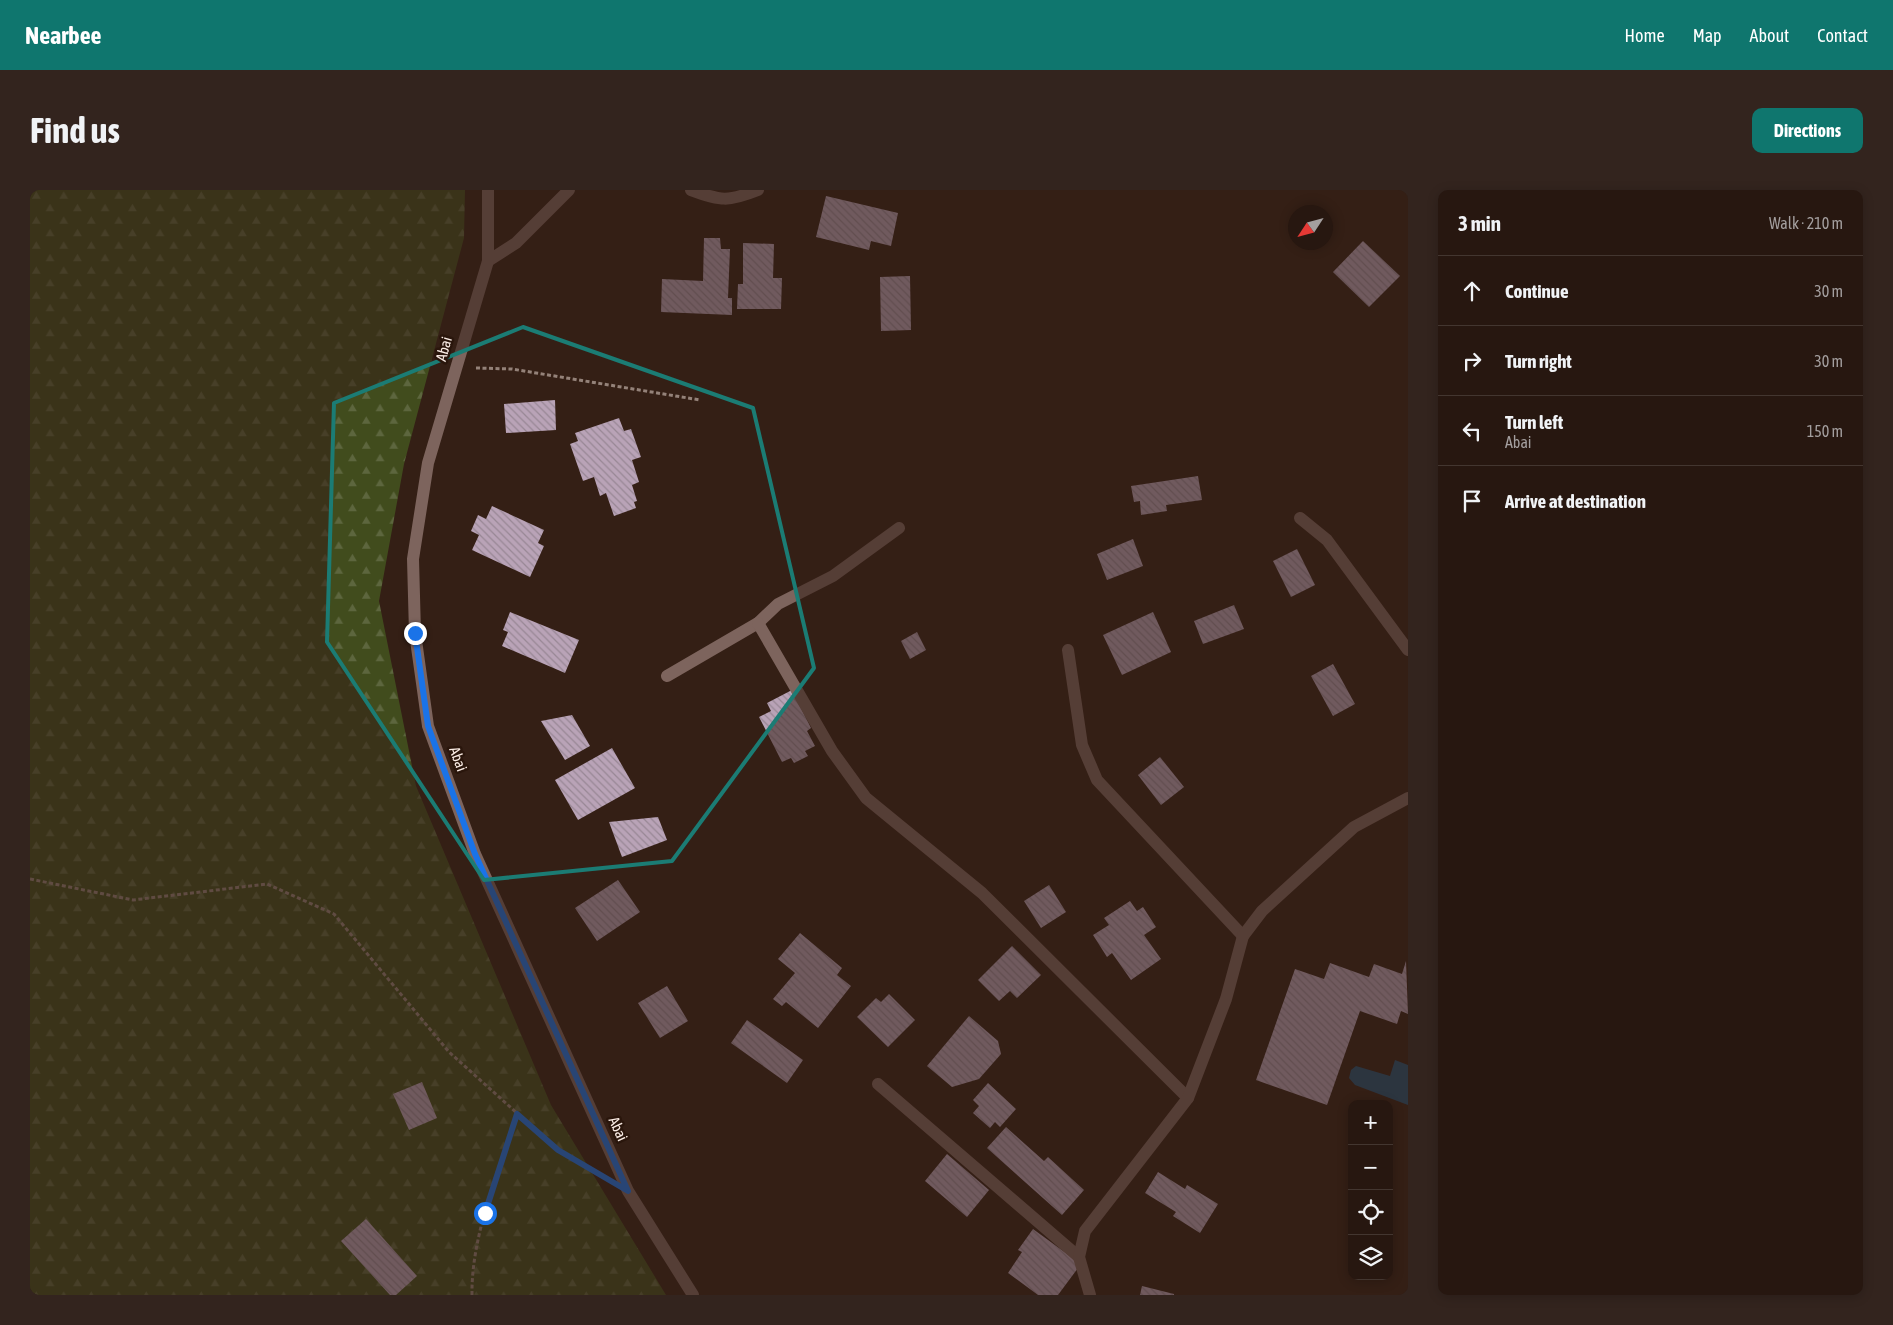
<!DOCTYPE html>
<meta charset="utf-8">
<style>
body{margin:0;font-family:"Asap Condensed",sans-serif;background:#33241e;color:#f1f3f6}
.controls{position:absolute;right:15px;bottom:15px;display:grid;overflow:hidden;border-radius:10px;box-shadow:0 2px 12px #0003}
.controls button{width:45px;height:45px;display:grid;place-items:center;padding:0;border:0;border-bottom:1px solid #433630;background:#271710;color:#f1f3f6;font:25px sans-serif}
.compass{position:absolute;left:1258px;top:15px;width:45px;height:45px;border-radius:50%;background:#271710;box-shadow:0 2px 12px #0003;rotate:234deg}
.stop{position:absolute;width:15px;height:15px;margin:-11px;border:4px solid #1a73e8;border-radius:50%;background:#fff}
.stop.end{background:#1a73e8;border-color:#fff;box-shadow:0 1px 5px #0008}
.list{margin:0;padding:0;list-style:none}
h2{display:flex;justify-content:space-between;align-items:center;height:65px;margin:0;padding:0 20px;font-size:21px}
h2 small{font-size:16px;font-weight:400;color:#a49f9f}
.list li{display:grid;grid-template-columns:32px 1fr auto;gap:15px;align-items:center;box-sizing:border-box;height:70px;padding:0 20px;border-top:1px solid #433630}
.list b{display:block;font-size:19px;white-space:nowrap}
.list p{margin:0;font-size:16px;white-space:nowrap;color:#a49f9f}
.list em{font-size:16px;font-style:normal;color:#a49f9f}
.icon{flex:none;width:28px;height:28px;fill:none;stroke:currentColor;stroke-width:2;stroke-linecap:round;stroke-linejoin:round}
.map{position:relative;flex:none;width:1378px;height:1105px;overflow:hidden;border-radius:10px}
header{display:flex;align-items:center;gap:30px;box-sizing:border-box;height:70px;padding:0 25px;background:#0f766e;color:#fff}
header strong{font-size:24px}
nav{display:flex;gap:28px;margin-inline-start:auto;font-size:18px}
.intro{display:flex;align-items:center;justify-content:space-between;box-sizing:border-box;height:120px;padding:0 30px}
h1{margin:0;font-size:35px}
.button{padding:12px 22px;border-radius:10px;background:#0f766e;color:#fff;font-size:18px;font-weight:700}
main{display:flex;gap:30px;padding:0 30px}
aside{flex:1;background:#271710;border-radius:10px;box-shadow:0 2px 12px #0003}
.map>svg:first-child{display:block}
.forest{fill:url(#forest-firs)}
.water{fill:#235072}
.building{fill:url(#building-back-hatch)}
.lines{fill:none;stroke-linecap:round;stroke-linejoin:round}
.path{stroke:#948279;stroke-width:3;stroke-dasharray:4 2.5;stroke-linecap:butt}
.service{stroke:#7d645d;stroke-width:12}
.minor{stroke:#7d645d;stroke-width:12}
.tertiary{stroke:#7d645d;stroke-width:12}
.route{stroke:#1a73e8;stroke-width:6}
.marked{fill:none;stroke:#1b7c74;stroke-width:4;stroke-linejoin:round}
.labels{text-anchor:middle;stroke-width:5;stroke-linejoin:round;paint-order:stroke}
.street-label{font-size:15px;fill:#faece5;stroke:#2a160c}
</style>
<header>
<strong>Nearbee</strong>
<nav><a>Home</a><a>Map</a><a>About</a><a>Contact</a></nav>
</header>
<div class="intro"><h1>Find us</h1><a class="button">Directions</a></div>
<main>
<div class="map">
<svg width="1378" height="1105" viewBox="0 0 1378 1105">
<defs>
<pattern id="forest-firs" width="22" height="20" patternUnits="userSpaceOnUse" patternTransform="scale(1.25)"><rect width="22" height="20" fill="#414c1d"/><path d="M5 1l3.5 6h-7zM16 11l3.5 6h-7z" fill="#5d663e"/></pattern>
<pattern id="building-back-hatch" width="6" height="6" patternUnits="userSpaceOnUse" patternTransform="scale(1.25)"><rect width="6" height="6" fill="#b9a3b7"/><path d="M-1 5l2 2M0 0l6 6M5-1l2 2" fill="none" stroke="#988795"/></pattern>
</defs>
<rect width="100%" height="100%" fill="#341f15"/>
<path class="forest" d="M0 0H435L434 48 374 274 349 411 386 596 521 915 636 1105H0Z"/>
<path class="water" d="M1365 870 1378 875V915L1325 895 1319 888 1321 880 1326 876 1360 886Z"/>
<g class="building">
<path d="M796 6 868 23 861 56 841 51 839 60 786 47Z"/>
<path d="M674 48H690L691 59H700L698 108H702V125L631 122 632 89 673 91Z"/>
<path d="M1333 51 1370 86 1339 117 1303 82Z"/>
<path d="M713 53 744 54 743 88H752L751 119H707L708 94H713Z"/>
<path d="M880 86 881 140 851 141 850 87Z"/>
<path d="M525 210 526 240 476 243 474 214Z"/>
<path d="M589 228 594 241 601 239 611 267 602 270 609 292 602 295 607 311 604 312 606 318 584 326 576 303 570 306 564 287 553 291 540 254 548 251 545 243Z"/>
<path d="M1168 286 1172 310 1136 315 1137 321 1111 325 1110 311 1104 312 1101 296Z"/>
<path d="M462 316 514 340 508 353 514 356 500 387 442 360 449 345 441 341 448 325 456 329Z"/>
<path d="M1103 349 1113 376 1077 390 1067 364Z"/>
<path d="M1267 359 1285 395 1261 407 1243 371Z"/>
<path d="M1204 415 1214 439 1173 454 1164 431Z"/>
<path d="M480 422 549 450 535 483 472 456 478 442 473 440Z"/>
<path d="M1123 422 1141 462 1092 485 1073 445Z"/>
<path d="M887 442 896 460 880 469 871 451Z"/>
<path d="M1303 474 1325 514 1303 526 1281 486Z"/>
<path d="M762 500 781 538 777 541 785 556 775 561 778 566 764 573 761 568 752 572 729 527 741 521 737 513Z"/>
<path d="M542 525 560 556 535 570 511 531Z"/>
<path d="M582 558 605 598 548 630 525 590Z"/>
<path d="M1130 567 1154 597 1131 615 1108 585Z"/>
<path d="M628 627 637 650 592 667 579 632Z"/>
<path d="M588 690 610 722 567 751 545 718Z"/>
<path d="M1019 695 1036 722 1011 738 994 711Z"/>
<path d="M1100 711 1107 721 1113 717 1126 737 1114 745 1131 769 1101 790 1082 763 1077 767 1063 745 1079 735 1074 728Z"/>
<path d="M770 743 812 778 807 785 821 796 788 838 756 812 752 816 743 809 765 783 748 769Z"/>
<path d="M982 756 1011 785 987 808 980 801 969 811 948 790Z"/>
<path d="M1376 771 1378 824 1371 821 1367 834 1330 821 1297 915 1226 890 1265 779 1294 789 1300 773 1339 787 1344 774 1372 784Z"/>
<path d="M637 796 658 831 630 848 608 813Z"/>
<path d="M859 804 885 830 858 857 827 827 846 808 851 812Z"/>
<path d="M939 826 968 851 971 864 949 889 922 897 897 876Z"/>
<path d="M717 830 773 870 757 893 701 853Z"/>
<path d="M392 892 407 928 379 940 363 904Z"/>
<path d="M958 893 986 919 970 937 965 932 960 938 943 923 949 916 943 910Z"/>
<path d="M976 937 1014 971 1018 967 1054 1000 1032 1025 957 958Z"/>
<path d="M917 964 959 1000 937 1027 895 991Z"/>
<path d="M1128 982 1155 999 1157 995 1188 1014 1170 1043 1143 1026 1146 1022 1115 1003Z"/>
<path d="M336 1029 387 1086 366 1105H360L311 1051Z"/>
<path d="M1003 1039 1051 1074 1028 1105H1008L978 1083 992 1062 988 1060Z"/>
<path d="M1112 1096 1144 1104V1105H1110Z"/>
</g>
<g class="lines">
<g class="path">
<path d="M446 178 482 179 670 210"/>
<path d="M0 689 103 710 237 694 304 724 419 862 528 960 566 982"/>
<path d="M442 1105C441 1046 469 980 487 923"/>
</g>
<g class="service">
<path d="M1270 328 1297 350 1378 460"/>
<path d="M1038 460 1052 555 1067 590 1213 746"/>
<path d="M637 486 728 433 748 414 803 386 869 338"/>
</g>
<g class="minor">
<path d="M661 0C691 11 698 12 728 0"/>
<path d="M458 71 486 53 539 0"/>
<path d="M728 433 802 561 836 608 952 703 1158 908"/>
<path d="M848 894 1049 1067"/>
<path d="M1060 1105 1049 1067 1055 1041 1158 908 1196 809 1213 746 1232 721 1324 637 1378 608"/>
</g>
<path class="tertiary" d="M458 0V71L398 273 383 369 385 443 398 536 445 664 598 1001 663 1105"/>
</g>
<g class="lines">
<path class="route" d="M385 443 398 536 445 664 598 1001 528 960 487 924 455 1023"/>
</g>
<path d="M0 0H1378V1105H0ZM493 137 723 218 784 478 642 671 454 690 297 452 304 213Z" fill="#341f15" fill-opacity=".55" fill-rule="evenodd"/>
<path class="marked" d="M493 137 723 218 784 478 642 671 454 690 297 452 304 213Z"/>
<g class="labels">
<g class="street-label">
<text transform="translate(414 159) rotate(-74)" y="5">Abai</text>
<text transform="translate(428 569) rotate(70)" y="5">Abai</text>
<text transform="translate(588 939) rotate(65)" y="5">Abai</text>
</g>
</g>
</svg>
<div class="controls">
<button>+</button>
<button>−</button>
<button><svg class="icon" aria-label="locate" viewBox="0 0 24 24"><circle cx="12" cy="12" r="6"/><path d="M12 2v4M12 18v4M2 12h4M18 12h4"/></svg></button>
<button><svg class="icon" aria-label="layers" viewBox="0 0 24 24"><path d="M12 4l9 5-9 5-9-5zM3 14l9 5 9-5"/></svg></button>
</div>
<svg class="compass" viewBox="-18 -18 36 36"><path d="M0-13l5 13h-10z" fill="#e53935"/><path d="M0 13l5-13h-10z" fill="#a49f9f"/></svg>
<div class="stop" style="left:455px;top:1023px"></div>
<div class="stop end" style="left:385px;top:443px"></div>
</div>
<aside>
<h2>3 min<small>Walk · 210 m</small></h2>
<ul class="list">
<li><svg class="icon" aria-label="ahead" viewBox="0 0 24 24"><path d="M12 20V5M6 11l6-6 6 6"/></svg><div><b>Continue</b></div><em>30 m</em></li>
<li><svg class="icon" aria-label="right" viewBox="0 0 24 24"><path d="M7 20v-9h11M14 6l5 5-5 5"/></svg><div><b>Turn right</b></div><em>30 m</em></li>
<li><svg class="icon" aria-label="left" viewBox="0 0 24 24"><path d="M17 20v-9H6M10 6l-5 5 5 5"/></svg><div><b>Turn left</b><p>Abai</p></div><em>150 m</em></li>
<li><svg class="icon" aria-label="arrive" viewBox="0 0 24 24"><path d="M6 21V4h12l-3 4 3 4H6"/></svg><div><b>Arrive at destination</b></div></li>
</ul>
</aside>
</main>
